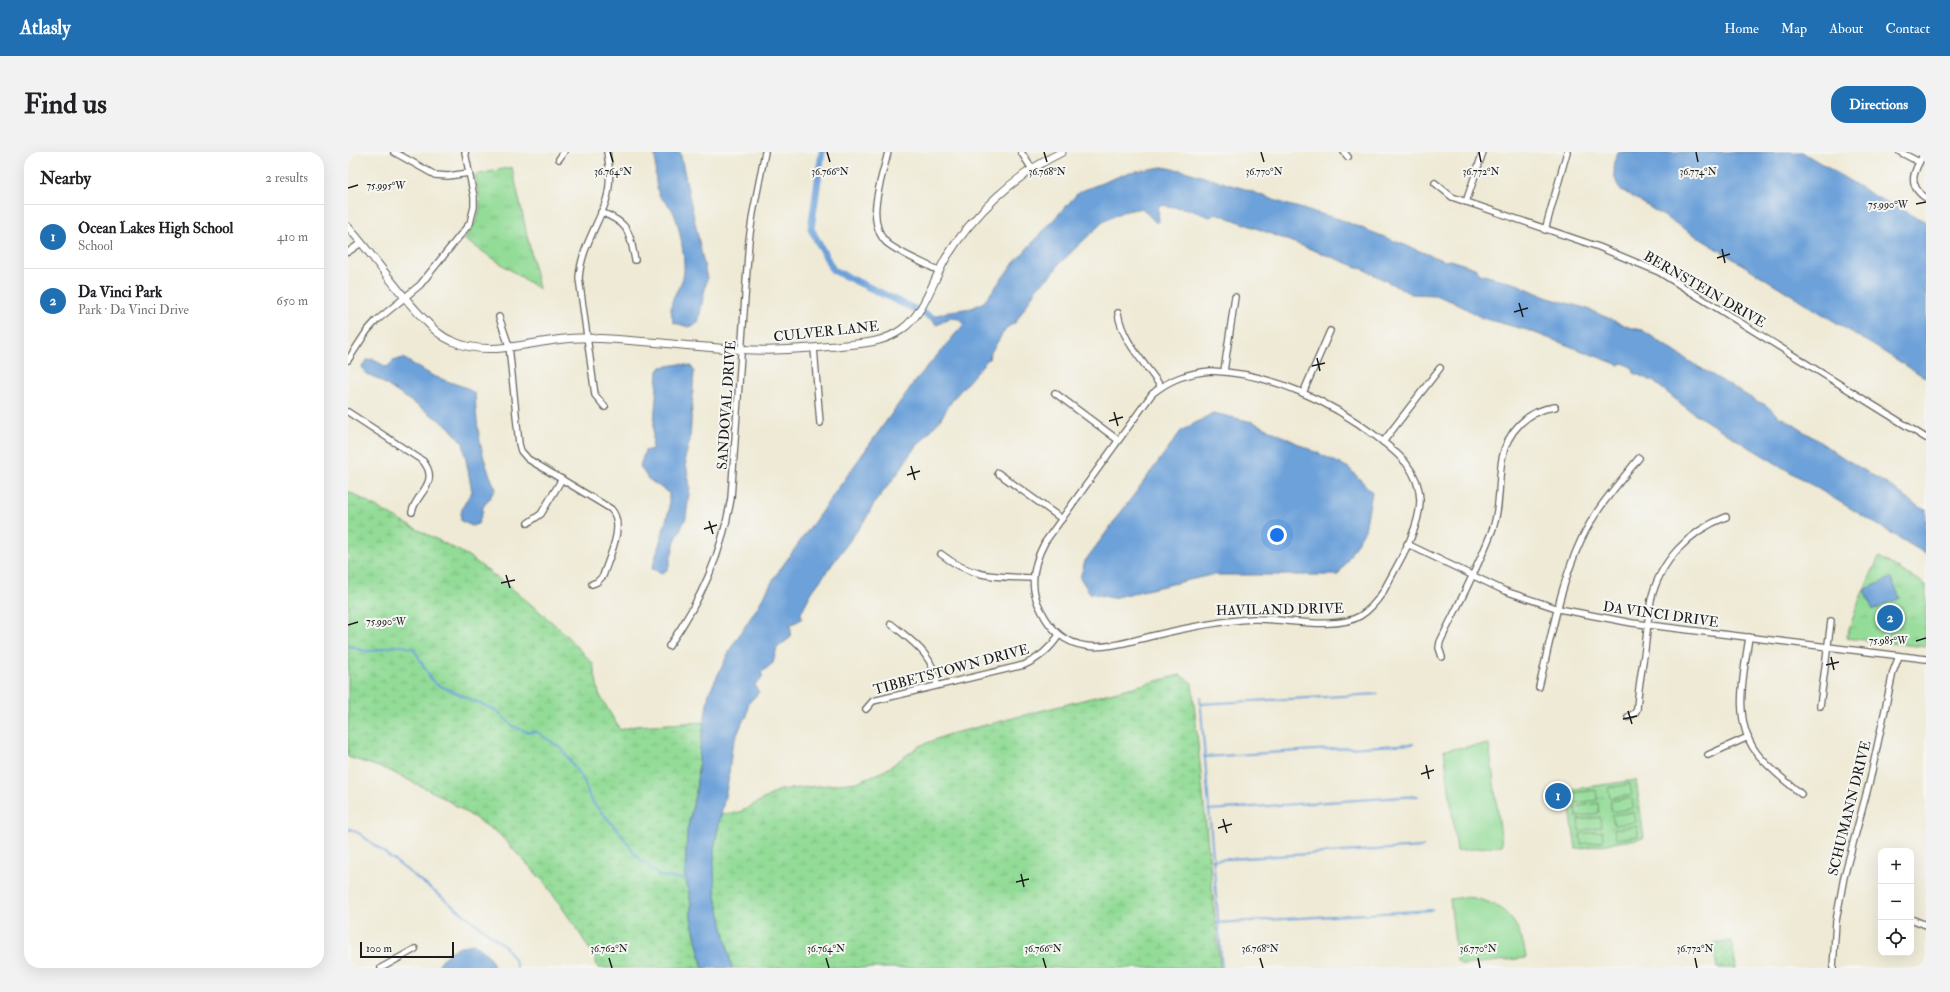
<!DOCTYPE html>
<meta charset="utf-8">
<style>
body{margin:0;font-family:"IM FELL Double Pica",serif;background:#f2f2f2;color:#202124}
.controls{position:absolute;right:12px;bottom:12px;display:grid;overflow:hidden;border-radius:8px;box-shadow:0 4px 16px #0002}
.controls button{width:36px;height:36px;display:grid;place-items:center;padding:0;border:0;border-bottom:1px solid #e0e0e0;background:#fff;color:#202124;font:20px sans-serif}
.scale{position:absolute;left:12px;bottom:10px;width:94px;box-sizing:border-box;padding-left:4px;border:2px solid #1c1c1c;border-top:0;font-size:11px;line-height:14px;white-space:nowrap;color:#1c1c1c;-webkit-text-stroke:3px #f6f6f2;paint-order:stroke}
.you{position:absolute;left:929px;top:383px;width:14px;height:14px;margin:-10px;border:3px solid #fff;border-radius:50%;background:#1a73e8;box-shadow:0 0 0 6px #1a73e833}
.badge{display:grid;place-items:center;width:26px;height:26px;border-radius:50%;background:#1f6fb2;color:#fff;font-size:13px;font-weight:700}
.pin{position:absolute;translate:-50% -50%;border:2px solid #fff;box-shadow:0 1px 4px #0006}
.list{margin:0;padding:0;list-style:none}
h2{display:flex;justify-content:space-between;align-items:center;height:52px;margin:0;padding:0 16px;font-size:17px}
h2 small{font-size:13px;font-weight:400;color:#757577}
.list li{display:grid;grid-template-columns:26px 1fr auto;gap:12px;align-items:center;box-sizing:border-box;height:64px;padding:0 16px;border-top:1px solid #e0e0e0}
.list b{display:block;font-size:15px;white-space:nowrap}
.list p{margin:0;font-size:13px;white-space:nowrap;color:#757577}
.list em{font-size:13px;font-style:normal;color:#757577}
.icon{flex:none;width:22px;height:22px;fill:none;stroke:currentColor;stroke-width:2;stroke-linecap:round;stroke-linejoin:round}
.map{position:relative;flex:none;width:1578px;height:816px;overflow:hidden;border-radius:16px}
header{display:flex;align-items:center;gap:24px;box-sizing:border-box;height:56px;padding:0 20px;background:#1f6fb2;color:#fff}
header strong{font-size:19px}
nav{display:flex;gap:22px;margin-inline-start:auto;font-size:14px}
.intro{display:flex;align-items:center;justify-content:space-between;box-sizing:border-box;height:96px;padding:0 24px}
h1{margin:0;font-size:28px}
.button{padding:10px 18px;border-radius:16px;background:#1f6fb2;color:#fff;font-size:14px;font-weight:700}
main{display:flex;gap:24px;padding:0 24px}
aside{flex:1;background:#fff;border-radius:16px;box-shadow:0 4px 16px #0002}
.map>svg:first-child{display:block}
.grass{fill:url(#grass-dots);stroke:#587c5a}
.wetland{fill:url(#wetland-marsh);stroke:#587c5a}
.park{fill:url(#park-tufts);stroke:#587c5a}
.garden{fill:#93dc97;stroke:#587c5a}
.water{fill:#6da1d9;stroke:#445e7a}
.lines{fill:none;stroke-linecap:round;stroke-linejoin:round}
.stream{stroke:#6da1d9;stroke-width:2}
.canal{stroke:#6da1d9;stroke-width:7}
.minor-casing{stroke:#66645d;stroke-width:8}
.tertiary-casing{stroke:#66645d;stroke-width:9}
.minor{stroke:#fff;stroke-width:5.5}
.tertiary{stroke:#fff;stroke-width:7}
.ticks{fill:none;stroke:#1c1c1c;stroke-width:1.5}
.labels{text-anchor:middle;stroke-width:4;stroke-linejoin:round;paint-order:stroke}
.street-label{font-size:14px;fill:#1c1c1c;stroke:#f6f6f2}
.ticks-label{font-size:10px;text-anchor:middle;fill:#1c1c1c;stroke:#f6f6f2;stroke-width:4;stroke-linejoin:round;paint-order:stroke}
</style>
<header>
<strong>Atlasly</strong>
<nav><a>Home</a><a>Map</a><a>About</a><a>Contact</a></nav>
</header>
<div class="intro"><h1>Find us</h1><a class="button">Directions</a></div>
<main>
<aside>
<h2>Nearby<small>2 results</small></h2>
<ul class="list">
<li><span class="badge">1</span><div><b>Ocean Lakes High School</b><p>School</p></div><em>410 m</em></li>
<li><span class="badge">2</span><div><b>Da Vinci Park</b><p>Park · Da Vinci Drive</p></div><em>650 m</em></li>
</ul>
</aside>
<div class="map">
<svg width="1578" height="816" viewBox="0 0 1578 816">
<defs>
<pattern id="grass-dots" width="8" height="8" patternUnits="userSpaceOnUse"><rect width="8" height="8" fill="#93dc97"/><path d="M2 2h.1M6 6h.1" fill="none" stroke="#7ebc82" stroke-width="1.8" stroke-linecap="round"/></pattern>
<pattern id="wetland-marsh" width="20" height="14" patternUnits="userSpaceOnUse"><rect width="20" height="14" fill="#93dc97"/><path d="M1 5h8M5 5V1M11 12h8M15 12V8" fill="none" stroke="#7ebc82"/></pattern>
<pattern id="park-tufts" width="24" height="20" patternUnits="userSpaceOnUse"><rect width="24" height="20" fill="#93dc97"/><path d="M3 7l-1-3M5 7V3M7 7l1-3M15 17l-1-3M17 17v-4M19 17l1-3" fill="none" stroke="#7ebc82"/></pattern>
</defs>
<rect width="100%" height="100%" fill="#f6f6f2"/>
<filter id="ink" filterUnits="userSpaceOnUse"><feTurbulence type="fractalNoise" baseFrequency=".025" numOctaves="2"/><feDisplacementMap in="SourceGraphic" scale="8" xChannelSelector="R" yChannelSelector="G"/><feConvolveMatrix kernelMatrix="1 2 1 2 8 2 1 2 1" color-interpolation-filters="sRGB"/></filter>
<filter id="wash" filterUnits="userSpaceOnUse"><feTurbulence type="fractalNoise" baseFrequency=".012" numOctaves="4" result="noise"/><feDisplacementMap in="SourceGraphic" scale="16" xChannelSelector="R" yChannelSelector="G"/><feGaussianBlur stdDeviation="0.9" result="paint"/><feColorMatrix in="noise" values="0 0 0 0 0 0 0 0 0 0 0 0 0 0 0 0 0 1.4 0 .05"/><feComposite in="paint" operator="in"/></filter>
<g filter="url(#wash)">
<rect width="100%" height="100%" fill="#efead5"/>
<path class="grass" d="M1384 789 1388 816H1369L1365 792Z"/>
<g class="wetland">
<path d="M0 339 53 369 119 403 172 443 214 479 245 512 251 542 272 578 287 574 356 570 348 640 339 679 337 723 343 751V766L355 816H250L247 806 227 774 196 730 150 681 91 643 40 618 0 605Z"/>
<path d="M832 523 844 531 872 816H384C377 777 360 735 366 695 368 684 371 673 373 662L392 660 432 638 509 630 538 618 571 594 599 583Z"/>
</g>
<g class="park">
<path d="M164 15 191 137 116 87C137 61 133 54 127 23Z"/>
<path d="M1531 405 1578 433V495L1498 486 1512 446Z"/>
<path d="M1288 628 1296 686 1228 697 1219 638Z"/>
</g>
<g class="garden">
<path d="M1141 592 1154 693 1109 699 1096 598Z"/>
<path d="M1282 632 1284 643 1262 646 1260 636Z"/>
<path d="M1248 638 1249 648 1227 651 1225 641Z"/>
<path d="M1284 646 1285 656 1264 660 1262 649Z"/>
<path d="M1250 651 1251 661 1229 665 1227 655Z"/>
<path d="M1286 660 1288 670 1266 673 1264 663Z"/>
<path d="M1252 665 1253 675 1231 679 1230 668Z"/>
<path d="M1289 674 1290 684 1268 687 1266 677Z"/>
<path d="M1254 679 1255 689 1233 692 1232 682Z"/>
<path d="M1118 745C1156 749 1173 770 1178 806L1114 813 1109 809 1102 747Z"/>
</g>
<g class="water">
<path d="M307 0H332L359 127 350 171 341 175 326 171C316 144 335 139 336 119 337 106 331 67 323 56 319 51 312 47 310 40 306 28 308 12 307 0Z"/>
<path d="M1270 0H1454L1530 46 1578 70V226L1272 37C1264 25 1265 13 1270 0Z"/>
<path d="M814 15 833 18 897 37 937 52 991 67 1097 109 1102 108 1127 116 1132 122 1169 132 1200 146 1237 156 1283 176 1294 178 1344 211 1410 250C1422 252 1425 264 1437 267L1496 306 1547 337 1566 352 1578 358V402L1371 277 1341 258 1306 230 1286 221 1285 216 1275 211 1271 213 1179 178 1134 166 1108 151 1087 143 1063 142 1015 117 868 61 862 65 840 57 813 53 810 56 811 70H807L794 56 774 60 755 70 736 88 710 113 706 120 689 136 667 171 658 176 642 202 641 207 639 208 605 247 592 268 562 302 550 321 527 350 517 368 463 441 453 461 454 467 442 473 443 478 442 486 429 496 425 511 413 521 415 525 407 533 411 540 400 552 399 564 394 571 384 595 380 630 366 696V719L368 744 384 816H355L343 766V751L337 723 339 679 348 640 352 595 361 541 384 494 409 456 428 423 567 229 616 172 612 167 602 166 589 173 585 170 583 165 602 159 624 156 636 150 665 112 731 40 782 20Z"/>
<path d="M55 206 85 224 119 236 127 242C129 276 132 305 148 337L135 355 134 362 130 372 124 374 113 369C111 359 118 348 124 340L115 291 100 274 28 226 17 221 14 215 19 208 24 207 39 215 45 209Z"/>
<path d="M332 212 343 214 346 219 342 288 337 306 342 335 338 366 327 389 320 417 314 421 304 417 321 358V341L300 327 292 314 297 299 304 297 310 219 313 215Z"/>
<path d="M865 261 905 270 1001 316 1024 340 1017 378 990 423H863L764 446 742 441 732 426 737 409 833 279Z"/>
<path d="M1543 426 1552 446 1525 458 1516 438Z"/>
<path d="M125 792C135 797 144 805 146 816H89C97 800 108 795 125 792Z"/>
</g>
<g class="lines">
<g class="stream">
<path d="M0 493C27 506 26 495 50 494 55 493 61 496 66 497L83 527 88 532 149 559 165 574 179 580H189L213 596 236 629 243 649 270 678 287 702 311 724 340 728"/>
<path d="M852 545 874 816"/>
<path d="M852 552 1030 542"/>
<path d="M856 605 1065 592"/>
<path d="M860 658 1070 644"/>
<path d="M0 678 3 677 12 682 157 794 167 809 169 816"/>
<path d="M864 708 1075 695"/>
<path d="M869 771 1084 758"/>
</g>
<path class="canal" d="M474 0 463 77 485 118 583 165"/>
</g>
</g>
<g filter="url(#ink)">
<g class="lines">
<defs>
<g id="minor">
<path d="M46 0 87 23 100 24 121 21"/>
<path d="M540 0C534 27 516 69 539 91 551 101 576 111 591 119"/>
<path d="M673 0 684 17"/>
<path d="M996 0 1000 5"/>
<path d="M1552 0 1571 10"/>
<path d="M1577 0C1567 17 1557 32 1578 46"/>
<path d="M211 7 216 0"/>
<path d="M1087 31 1104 45 1251 95 1311 120 1578 286"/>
<path d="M1118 50 1135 0"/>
<path d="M253 60C282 72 281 79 287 108"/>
<path d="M1197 78 1219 0"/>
<path d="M0 100 13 91"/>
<path d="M770 161C774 189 797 211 813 235"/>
<path d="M151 165 161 194 171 292 173 299 180 307 263 357C278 373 261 405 255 424L249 430 244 432"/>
<path d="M466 196 472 271"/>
<path d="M0 208 19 179 28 169 72 133 122 71 126 55V45L117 0"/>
<path d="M863 219C923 221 982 249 1029 285 1051 302 1071 318 1072 348 1072 378 1049 413 1035 440 1029 449 1022 458 1012 464 987 479 934 466 905 467 870 469 837 476 804 484 783 489 759 497 738 494 717 491 702 477 693 458 680 435 685 412 697 390L804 242C822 227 840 221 863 219Z"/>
<path d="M876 219 887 145"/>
<path d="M707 241 770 288"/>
<path d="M955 241 982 179"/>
<path d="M257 255 247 243 231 126C233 97 249 75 258 49 263 33 262 16 259 0"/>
<path d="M0 260 75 309C93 331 67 342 64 360"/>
<path d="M1035 290 1092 216"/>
<path d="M650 321 714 367"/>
<path d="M180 371 193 362 214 327"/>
<path d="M1059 392 1157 439 1211 457 1284 471 1578 507"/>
<path d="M593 402C623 426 649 425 685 426"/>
<path d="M543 472C565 490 586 503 589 533"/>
<path d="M1401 485C1396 522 1384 567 1408 600 1420 616 1438 629 1453 642"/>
<path d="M321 494C353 448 374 402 383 346L401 88 405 61 417 0"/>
<path d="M1094 505 1091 496 1092 490C1110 453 1131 414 1145 376 1153 353 1150 330 1154 307 1159 279 1180 258 1207 255"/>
<path d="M1191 535C1203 486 1212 433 1233 388 1247 358 1270 332 1291 306"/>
<path d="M1472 554 1483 469"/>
<path d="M518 557 525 549 676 513C692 506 702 497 711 483"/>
<path d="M1280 565 1287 561 1289 557C1290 537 1294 517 1297 497 1299 481 1300 464 1303 448 1312 409 1341 379 1378 365"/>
<path d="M1360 603 1400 585"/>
<path d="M1563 767 1578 773"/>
<path d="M33 816 67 797"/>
<path d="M1485 816 1488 769 1496 725 1522 628 1545 520 1551 504"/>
</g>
<path id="tertiary" d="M0 75C26 104 47 137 74 165 83 174 91 184 104 189 144 208 192 185 235 186 292 187 349 196 406 198 433 199 461 196 488 194 511 191 533 192 553 178 577 161 584 130 598 106 626 61 667 23 714 0"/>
</defs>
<use href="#minor" class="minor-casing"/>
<use href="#tertiary" class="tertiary-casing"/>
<use href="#minor" class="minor"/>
<use href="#tertiary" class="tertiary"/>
</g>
</g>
<path class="ticks" d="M262 0 265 10M479 0 482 10M696 0 699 10M913 0 916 10M1131 0 1133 10M1348 0 1350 10M0 36 10 33M1568 52 1578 50M1374 97 1377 111M1369 106 1382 102M1171 151 1175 165M1166 160 1180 156M969 206 972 219M964 214 977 211M766 260 770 274M761 269 775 265M563 314 567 328M559 323 572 319M361 369 365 382M356 377 369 373M158 423 162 436M153 431 167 428M0 473 10 470M1568 489 1578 486M1483 505 1486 518M1478 513 1491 510M1280 559 1284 572M1275 567 1289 564M1078 613 1081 627M1073 622 1086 618M875 667 879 681M870 676 884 672M673 722 676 735M668 730 681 727M261 806 264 816M478 806 481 816M695 806 698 816M912 806 915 816M1130 806 1132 816M1347 806 1349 816"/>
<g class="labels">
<g class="street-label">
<text transform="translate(1357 137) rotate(30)" y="5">BERNSTEIN DRIVE</text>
<text transform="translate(478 179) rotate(-6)" y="5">CULVER LANE</text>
<text transform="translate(378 253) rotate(-86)" y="5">SANDOVAL DRIVE</text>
<text transform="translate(932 457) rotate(-1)" y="5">HAVILAND DRIVE</text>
<text transform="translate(1313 462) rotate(8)" y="5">DA VINCI DRIVE</text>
<text transform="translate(603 517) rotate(-15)" y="5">TIBBETSTOWN DRIVE</text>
<text transform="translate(1501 656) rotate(-76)" y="5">SCHUMANN DRIVE</text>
</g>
</g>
<g class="ticks-label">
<text x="265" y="23">36.764°N</text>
<text x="482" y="23">36.766°N</text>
<text x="699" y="23">36.768°N</text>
<text x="916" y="23">36.770°N</text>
<text x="1133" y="23">36.772°N</text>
<text x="1350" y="23">36.774°N</text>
<text x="38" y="37">75.995°W</text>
<text x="1540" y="56">75.990°W</text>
<text x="38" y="473">75.990°W</text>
<text x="1540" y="492">75.985°W</text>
<text x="261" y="800">36.762°N</text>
<text x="478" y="800">36.764°N</text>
<text x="695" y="800">36.766°N</text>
<text x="912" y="800">36.768°N</text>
<text x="1130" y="800">36.770°N</text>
<text x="1347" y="800">36.772°N</text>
</g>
</svg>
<div class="controls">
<button>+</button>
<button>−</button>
<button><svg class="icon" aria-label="locate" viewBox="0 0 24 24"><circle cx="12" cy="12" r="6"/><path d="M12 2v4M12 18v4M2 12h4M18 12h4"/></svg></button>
</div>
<div class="scale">100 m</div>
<div class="you"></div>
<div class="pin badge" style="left:1210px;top:644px">1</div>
<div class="pin badge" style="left:1542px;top:466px">2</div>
</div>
</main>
